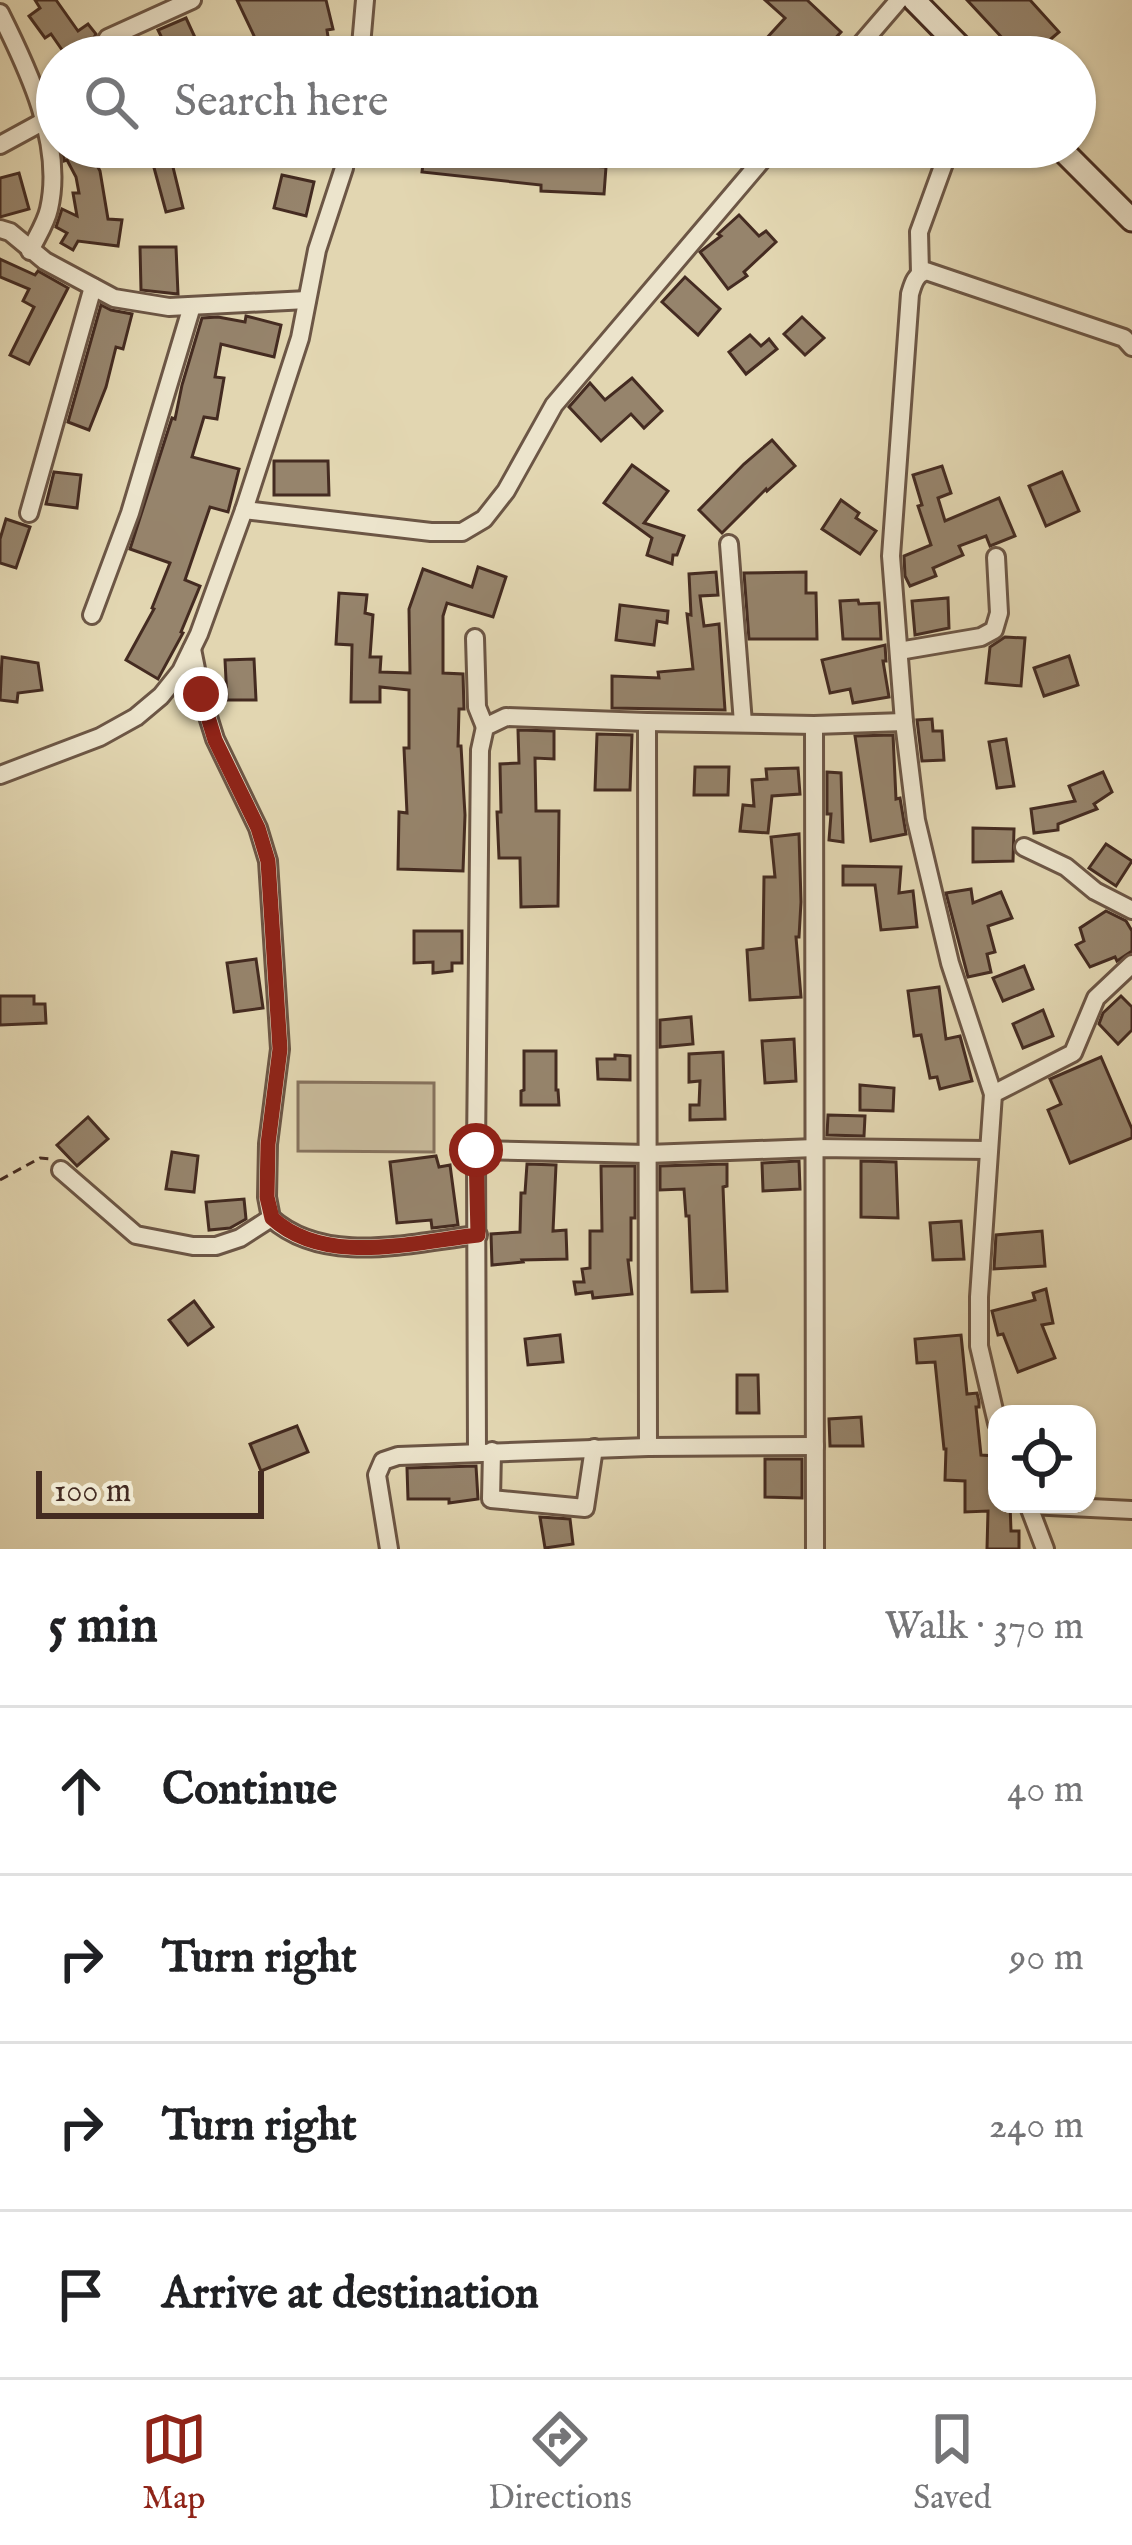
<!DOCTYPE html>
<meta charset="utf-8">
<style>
body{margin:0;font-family:"IM FELL English",serif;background:#f2f2f2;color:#202124}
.controls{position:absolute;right:36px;bottom:36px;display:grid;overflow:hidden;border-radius:24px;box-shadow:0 3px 9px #0004}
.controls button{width:108px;height:108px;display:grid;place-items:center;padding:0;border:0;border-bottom:3px solid #e0e0e0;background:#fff;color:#202124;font:60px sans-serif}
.scale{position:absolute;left:36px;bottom:30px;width:228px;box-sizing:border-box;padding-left:12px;border:6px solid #442b21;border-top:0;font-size:33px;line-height:42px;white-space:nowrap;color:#442b21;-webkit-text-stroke:9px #ece4cc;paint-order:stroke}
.stop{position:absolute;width:36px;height:36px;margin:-27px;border:9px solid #8f2418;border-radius:50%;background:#fff}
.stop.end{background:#8f2418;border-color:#fff;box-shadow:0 3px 12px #0008}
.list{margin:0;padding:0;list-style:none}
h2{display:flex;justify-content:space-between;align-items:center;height:156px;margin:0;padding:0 48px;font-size:51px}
h2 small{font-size:39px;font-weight:400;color:#757577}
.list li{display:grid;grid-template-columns:78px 1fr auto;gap:36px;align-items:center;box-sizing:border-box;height:168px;padding:0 48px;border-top:3px solid #e0e0e0}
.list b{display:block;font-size:45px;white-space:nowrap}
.list em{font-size:39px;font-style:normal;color:#757577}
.icon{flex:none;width:66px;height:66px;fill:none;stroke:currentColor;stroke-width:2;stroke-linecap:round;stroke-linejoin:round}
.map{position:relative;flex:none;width:1132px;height:1549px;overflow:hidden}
.search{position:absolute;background:#fff;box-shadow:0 3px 9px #0004;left:36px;right:36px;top:36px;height:132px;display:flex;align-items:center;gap:30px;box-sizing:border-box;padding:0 42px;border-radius:66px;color:#757577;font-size:45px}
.sheet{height:828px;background:#fff}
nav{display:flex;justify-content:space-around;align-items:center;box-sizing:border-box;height:168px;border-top:3px solid #e0e0e0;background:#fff;font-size:33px;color:#757577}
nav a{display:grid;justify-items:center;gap:6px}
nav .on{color:#8f2418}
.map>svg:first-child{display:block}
.green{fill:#c7b999;stroke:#86725d;stroke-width:3}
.building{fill:#96846c;stroke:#442b21;stroke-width:3}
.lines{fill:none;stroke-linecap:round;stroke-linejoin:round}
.street-casing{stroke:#6c5645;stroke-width:22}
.secondary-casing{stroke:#442b21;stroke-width:27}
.path{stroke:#442b21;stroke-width:3;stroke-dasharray:9 6;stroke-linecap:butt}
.street{stroke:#ece4cc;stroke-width:16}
.secondary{stroke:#ece4cc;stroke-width:21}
.route{stroke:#8f2418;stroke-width:15}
</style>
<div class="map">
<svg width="1132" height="1549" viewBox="0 0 1132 1549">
<rect width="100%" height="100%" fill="#e2d6b1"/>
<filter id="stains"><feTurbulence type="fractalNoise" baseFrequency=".00167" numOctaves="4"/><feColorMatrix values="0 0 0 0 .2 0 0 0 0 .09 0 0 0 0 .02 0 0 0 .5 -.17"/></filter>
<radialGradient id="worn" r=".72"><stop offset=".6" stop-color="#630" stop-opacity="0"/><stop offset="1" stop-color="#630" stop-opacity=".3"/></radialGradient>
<path class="green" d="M298 1082 434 1083V1152L298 1151Z"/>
<g class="building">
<path d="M35 0H56L78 31 88 24 96 34 90 44 67 57 51 34 45 38 29 16 40 8Z"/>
<path d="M237 0H326L333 29 327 30 331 57H264Z"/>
<path d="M765 0H807L841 32 818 57H780L764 41 785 18Z"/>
<path d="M967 0H1030L1059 32 1030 57H1020Z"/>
<path d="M186 18 204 57H171L158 30Z"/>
<path d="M63 147H96L89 150 100 171 108 219 122 220 118 246 78 241 73 250 61 243 67 233 56 227 62 209 77 216 73 193H79L76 177 67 160 64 161Z"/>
<path d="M425 147H460L532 155 531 162 606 167 604 194 541 191V185L422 172Z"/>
<path d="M171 159 183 208 166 212 153 164Z"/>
<path d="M19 173 29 209 0 217V178Z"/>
<path d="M282 175 314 182 306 216 274 208Z"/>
<path d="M739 215 759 236 766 231 776 242 744 272 747 276 728 289 700 252 721 236 718 234Z"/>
<path d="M140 247H176L178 294 141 290Z"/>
<path d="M0 259 35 275 38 271 68 288 29 364 10 355 34 307 23 301 29 289 0 277Z"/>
<path d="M685 277 720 309 698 335 662 302Z"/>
<path d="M101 305 111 310 132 314 123 349 116 347 106 387 89 430 68 422Z"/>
<path d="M246 316 281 325 274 357 221 344 215 377 224 378 217 419 204 417 192 457 239 469 228 512 210 507 185 580 200 586 181 632 183 633 158 679 126 660 154 609 152 608 170 563 130 549 172 418 175 419 182 385 202 318 218 317 245 322Z"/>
<path d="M802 317 824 338 805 355 784 334Z"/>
<path d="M750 335 761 346 769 339 777 349 746 374 729 352Z"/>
<path d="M632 378 662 411 644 428 631 414 601 441 569 407 590 383 605 400Z"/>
<path d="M772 440 795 466 767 491 766 489 722 533 699 510 744 464Z"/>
<path d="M274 461H328L329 495H274Z"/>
<path d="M632 465 668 491 644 523 684 536 677 555H673L672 564 647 555 652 538 604 503Z"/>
<path d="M942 466 951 493 938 498 945 521 999 498 1015 536 990 546 986 536 959 546 963 555 933 568 936 576 910 586 905 576 904 556 931 545 918 506 922 505 913 475Z"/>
<path d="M54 472 81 475 77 508 46 504Z"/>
<path d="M1062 472 1079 511 1046 526 1029 486Z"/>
<path d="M841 500 859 513 856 518 876 531 860 554 822 529Z"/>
<path d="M6 519 30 527 16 568 0 563V539Z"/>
<path d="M478 567 506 577 493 617 447 603 443 616V673L463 674 464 709H459L458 746H461L465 815 463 871 398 869 399 812 407 813 404 748H409V690L380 687V702H351L352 645 336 644 339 593 367 595 365 613 373 615 370 657H381L380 672 410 673 409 609 423 569 472 587Z"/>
<path d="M716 572 718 595 700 596 704 626 719 624 725 710 612 708V676L659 678 658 672 693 669 687 614 691 615 689 574Z"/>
<path d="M806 572V593H816L817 639H749L744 573Z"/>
<path d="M948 598 949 628 915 635 912 601Z"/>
<path d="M858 600 859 604 879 603 881 639H843L840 601Z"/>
<path d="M620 605 668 611 667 623 657 621 654 645 616 640Z"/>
<path d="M1005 637 1025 638 1021 686 986 683 990 647Z"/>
<path d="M885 645 886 661H883L889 697 853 703 850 689 830 693 822 660Z"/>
<path d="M1069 656 1078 685 1044 696 1034 668Z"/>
<path d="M2 657 38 663 42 690 18 693 17 702 0 700Z"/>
<path d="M254 659 256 700H227L225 660Z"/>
<path d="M932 719 933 731H942L944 760 922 761 917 720Z"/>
<path d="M518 730 554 731V759L535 758 536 811H559L558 906 521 907 520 858H499L497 812H501L500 764 519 763Z"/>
<path d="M597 734 632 735 630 790H595Z"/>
<path d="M893 735 896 799 900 798 906 834 871 841 855 736Z"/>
<path d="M1006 739 1014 786 997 788 989 742Z"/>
<path d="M695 767H729L728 795H694Z"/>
<path d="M798 768 800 794 772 796 768 833 740 831 743 805 754 806 752 780 767 779 766 769Z"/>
<path d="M827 772 841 773 843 842 829 840 831 814H827Z"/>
<path d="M1103 772 1112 792 1094 804 1097 809 1058 824V830L1034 833 1031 809 1075 801 1069 786Z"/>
<path d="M973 828 1014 829 1013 861 973 862Z"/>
<path d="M799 834 801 902 799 937H796L801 997 750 1000 747 950 763 948 764 877H775L771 837Z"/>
<path d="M1106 844 1132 861 1116 886 1089 868Z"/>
<path d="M843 866 901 867 899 893 913 891 917 927 881 930 875 885H843Z"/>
<path d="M971 889 973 903 1001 892 1012 918 988 926 995 952 987 954 991 972 968 977 946 893Z"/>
<path d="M1106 911 1126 921 1132 931V951L1117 961 1115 957 1090 967 1076 945 1084 941 1080 928Z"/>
<path d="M414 931H462V963H452V971L433 973V962L414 963Z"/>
<path d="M256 959 263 1008 234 1012 227 963Z"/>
<path d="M1024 966 1033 989 1003 1001 993 978Z"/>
<path d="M939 987 946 1039 960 1036 972 1081 940 1089 937 1077 930 1078 921 1035 914 1036 908 991Z"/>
<path d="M0 996H34V1004H45L46 1023 0 1025Z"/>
<path d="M1121 996 1132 1007V1030L1118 1044 1099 1024 1103 1013Z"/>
<path d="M1043 1010 1053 1036 1023 1048 1013 1024Z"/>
<path d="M691 1017 693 1044 660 1047V1020Z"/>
<path d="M794 1039 796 1081 765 1083 762 1041Z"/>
<path d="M524 1051H556V1090H558L559 1105H521V1091L524 1090Z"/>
<path d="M723 1052 725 1119 690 1120V1105H699L700 1081 689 1082V1054Z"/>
<path d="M615 1055 630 1056V1080L598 1079 597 1059H615Z"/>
<path d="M1101 1057 1132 1129V1138L1070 1163 1048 1110 1061 1104 1050 1079Z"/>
<path d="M860 1085 894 1088 893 1111 860 1110Z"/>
<path d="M828 1115 865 1116 864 1136 827 1135Z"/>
<path d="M88 1117 108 1139 77 1166 57 1145Z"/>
<path d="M172 1152 198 1156 194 1192 166 1189Z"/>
<path d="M436 1156 439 1167 450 1165 458 1225 432 1228 431 1220 397 1223 390 1162Z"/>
<path d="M799 1161 800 1189 763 1191 762 1163Z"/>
<path d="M861 1161 896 1162 898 1218 861 1217Z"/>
<path d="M527 1164 556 1165 553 1231 566 1230 567 1259 522 1260 523 1262 492 1265 491 1234 520 1232 521 1193H525Z"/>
<path d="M727 1164V1186L723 1187 727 1291 692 1292 689 1216H686L684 1189 660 1190V1166Z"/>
<path d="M601 1166H635V1218H631V1260H628L632 1294 593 1298 592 1292 576 1294 574 1282H584L582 1269 590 1268V1231H602Z"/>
<path d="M244 1199 246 1219 230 1228 209 1230 206 1202Z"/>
<path d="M961 1221 964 1259 933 1260 930 1223Z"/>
<path d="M1042 1231 1045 1266 994 1269 996 1235Z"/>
<path d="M1046 1289 1053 1323 1042 1325 1055 1358 1018 1372 1003 1334 998 1335 992 1311 1035 1300 1033 1293Z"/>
<path d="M194 1301 213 1327 188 1345 169 1320Z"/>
<path d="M560 1335 563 1362 528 1365 525 1339Z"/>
<path d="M961 1335 967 1394 977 1393 979 1402V1407H976L981 1455 995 1456 997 1504H1010L1011 1531H1019V1549H987L988 1511 965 1512V1481L945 1480 946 1449H944L935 1362 917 1363 915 1339Z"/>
<path d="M737 1375H758L759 1413H737Z"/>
<path d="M861 1417 863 1446H830L829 1419Z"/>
<path d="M297 1426 308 1452 261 1471 250 1444Z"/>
<path d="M765 1459H802V1498L765 1497Z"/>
<path d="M476 1466 478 1499 449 1503V1499H408L407 1468Z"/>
<path d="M540 1517 570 1519 573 1544 545 1548Z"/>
</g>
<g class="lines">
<defs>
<g id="street">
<path d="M0 13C28 69 64 144 49 209 46 223 36 238 30 251"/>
<path d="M97 57 108 38 192 0"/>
<path d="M360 57 365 0"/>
<path d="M850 57 899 0"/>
<path d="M0 145 57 114"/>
<path d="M0 229 10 232 45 261 114 298 169 307 307 300"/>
<path d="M920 273 919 232 950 147"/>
<path d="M244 510 431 532H462L484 519 506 491 554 405 773 147"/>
<path d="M29 513 93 287"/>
<path d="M729 544 743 723"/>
<path d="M92 615 130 513 192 306"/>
<path d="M475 638 477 707 485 727"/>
<path d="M192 649 201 694 215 739 258 828 268 861 280 1049 268 1144 267 1197 271 1218C326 1267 413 1242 478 1235"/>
<path d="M899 651 981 637 994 630 999 613 996 557"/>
<path d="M647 722 648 1447"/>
<path d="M814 725 815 1549"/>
<path d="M0 775 100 737 136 717 161 696 181 671 199 634 244 510 300 338 317 250 344 168 347 147"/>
<path d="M1024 847 1066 867 1095 891 1132 910"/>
<path d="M993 1094 1073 1053 1096 998 1132 964"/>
<path d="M476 1150 647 1154 815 1148 988 1150"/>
<path d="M61 1170 136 1235 193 1246H216L240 1238 271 1218"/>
<path d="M997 1423 979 1346V1297L993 1094 950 963 916 820 904 722 891 556 910 294C913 284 915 275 926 271L1124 338 1132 347"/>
<path d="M492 1451 491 1499 585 1508 594 1448"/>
<path d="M477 1452 476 1150 480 750 485 727 506 717 647 722 814 725 904 722"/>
<path d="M1028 1504 1045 1549"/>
<path d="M1029 1505 1132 1510"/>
<path d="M389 1549 377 1475 383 1461 398 1456 648 1447 815 1446"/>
</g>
<g id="secondary">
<path d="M914 0 970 57"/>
<path d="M1059 147 1132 220"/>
</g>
</defs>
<use href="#street" class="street-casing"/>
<use href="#secondary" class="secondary-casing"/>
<path class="path" d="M0 1180 40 1158 52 1159"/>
<use href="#street" class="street"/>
<use href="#secondary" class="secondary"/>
</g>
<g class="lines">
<path class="route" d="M201 694 215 740 258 828 268 861 280 1049 268 1144 267 1197 272 1218C325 1267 413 1242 478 1235L476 1150"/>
</g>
<rect width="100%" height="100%" filter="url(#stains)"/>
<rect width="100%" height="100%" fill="url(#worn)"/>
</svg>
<div class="controls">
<button><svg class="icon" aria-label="locate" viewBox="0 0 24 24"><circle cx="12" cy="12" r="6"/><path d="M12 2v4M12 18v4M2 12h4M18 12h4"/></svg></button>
</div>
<div class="scale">100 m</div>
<div class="stop" style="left:476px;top:1150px"></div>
<div class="stop end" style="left:201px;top:694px"></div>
<div class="search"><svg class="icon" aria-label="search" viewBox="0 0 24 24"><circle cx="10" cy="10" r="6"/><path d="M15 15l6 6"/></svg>Search here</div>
</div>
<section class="sheet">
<h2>5 min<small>Walk · 370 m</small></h2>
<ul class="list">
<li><svg class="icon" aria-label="ahead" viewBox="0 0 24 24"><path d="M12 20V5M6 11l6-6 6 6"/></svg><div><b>Continue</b></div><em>40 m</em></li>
<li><svg class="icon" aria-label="right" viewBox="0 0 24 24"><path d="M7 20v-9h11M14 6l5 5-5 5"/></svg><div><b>Turn right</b></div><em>90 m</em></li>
<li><svg class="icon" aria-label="right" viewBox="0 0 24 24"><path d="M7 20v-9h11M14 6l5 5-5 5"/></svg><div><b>Turn right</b></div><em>240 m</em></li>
<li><svg class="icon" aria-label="arrive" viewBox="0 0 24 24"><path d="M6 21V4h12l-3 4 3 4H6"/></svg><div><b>Arrive at destination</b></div></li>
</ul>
</section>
<nav>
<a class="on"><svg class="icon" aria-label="map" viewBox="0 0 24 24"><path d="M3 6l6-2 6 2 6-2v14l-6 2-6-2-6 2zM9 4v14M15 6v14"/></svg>Map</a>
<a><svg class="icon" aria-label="directions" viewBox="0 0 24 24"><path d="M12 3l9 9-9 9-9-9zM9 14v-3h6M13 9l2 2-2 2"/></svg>Directions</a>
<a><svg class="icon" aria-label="saved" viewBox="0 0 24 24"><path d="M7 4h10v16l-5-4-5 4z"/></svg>Saved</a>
</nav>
